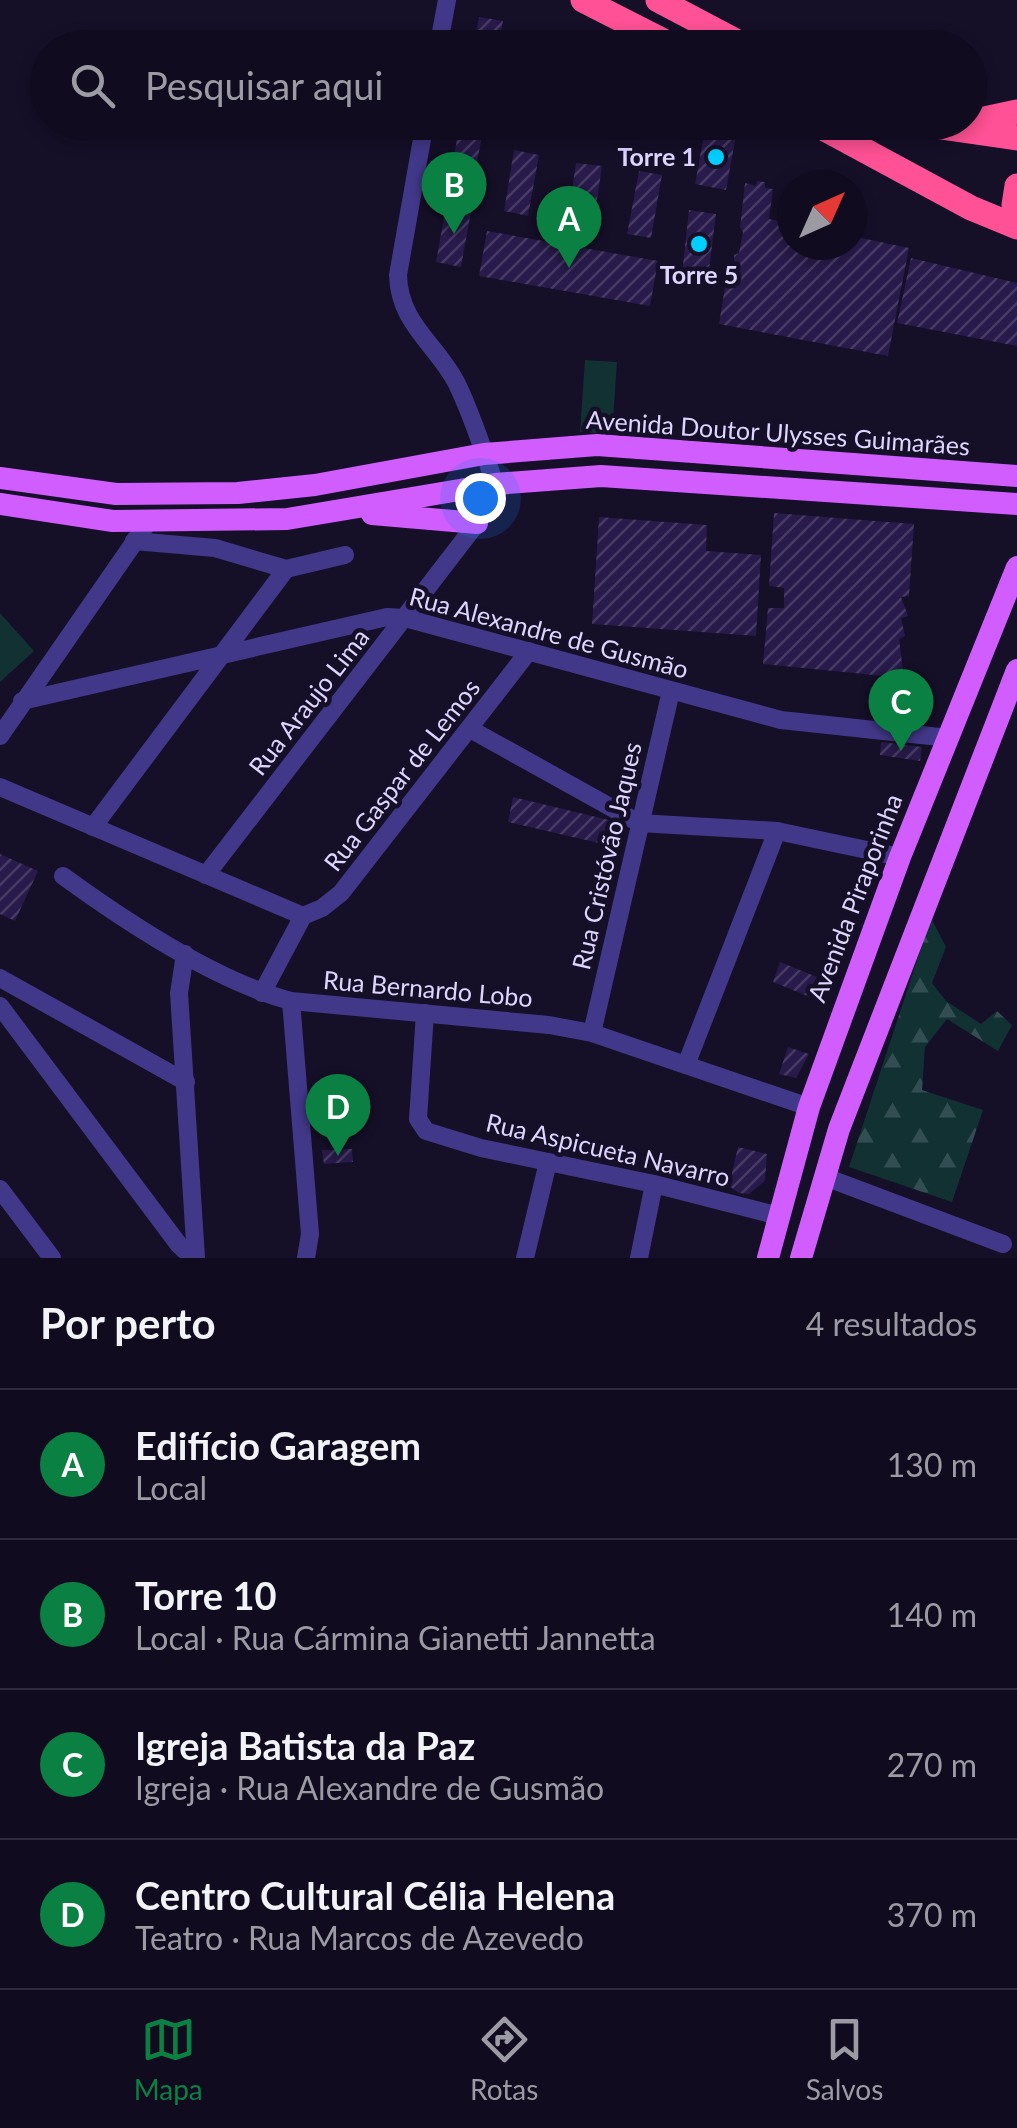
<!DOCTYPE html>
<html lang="pt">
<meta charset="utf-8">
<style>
body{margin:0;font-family:Lato,sans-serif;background:#1e192b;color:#f1f3f6}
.compass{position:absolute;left:777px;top:170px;width:90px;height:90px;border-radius:50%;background:#100b1e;box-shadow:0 5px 15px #0003;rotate:45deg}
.you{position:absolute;left:480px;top:498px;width:35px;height:35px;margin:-25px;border:8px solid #fff;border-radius:50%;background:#1a73e8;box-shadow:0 0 0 15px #1a73e833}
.badge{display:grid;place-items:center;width:65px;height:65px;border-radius:50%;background:#0b8043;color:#fff;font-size:32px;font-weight:700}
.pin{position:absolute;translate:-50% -82px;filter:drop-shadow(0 2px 5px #0008)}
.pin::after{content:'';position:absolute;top:52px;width:35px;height:30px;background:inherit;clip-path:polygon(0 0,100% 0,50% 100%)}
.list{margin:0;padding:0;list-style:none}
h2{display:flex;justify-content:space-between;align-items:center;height:130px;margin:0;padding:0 40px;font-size:42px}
h2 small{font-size:32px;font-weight:400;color:#9c9ba4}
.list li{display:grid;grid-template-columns:65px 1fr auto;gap:30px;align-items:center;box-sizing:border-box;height:150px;padding:0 40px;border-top:2px solid #302b3c}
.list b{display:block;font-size:38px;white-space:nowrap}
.list p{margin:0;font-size:32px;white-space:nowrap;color:#9c9ba4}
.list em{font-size:32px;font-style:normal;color:#9c9ba4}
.icon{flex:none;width:55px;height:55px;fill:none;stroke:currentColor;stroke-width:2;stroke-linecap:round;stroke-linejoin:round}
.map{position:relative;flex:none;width:1017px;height:1258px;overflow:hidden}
.search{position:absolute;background:#100b1e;box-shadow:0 5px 15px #0003;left:30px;right:30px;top:30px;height:110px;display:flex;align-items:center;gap:25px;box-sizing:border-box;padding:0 35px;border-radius:55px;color:#9c9ba4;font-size:38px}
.sheet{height:730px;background:#100b1e}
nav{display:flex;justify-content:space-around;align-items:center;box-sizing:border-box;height:140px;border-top:2px solid #302b3c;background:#100b1e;font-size:28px;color:#9c9ba4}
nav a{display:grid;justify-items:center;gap:5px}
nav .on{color:#0b8043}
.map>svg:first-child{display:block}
.forest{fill:url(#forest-firs)}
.garden{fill:#113133}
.building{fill:url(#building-hatch)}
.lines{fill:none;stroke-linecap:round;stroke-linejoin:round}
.minor{stroke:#423889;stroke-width:18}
.major{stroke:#d15dff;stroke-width:22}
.highway{stroke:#ff5195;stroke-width:25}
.poi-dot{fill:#02cfff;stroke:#150f28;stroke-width:4}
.labels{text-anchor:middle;stroke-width:9;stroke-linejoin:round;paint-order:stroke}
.poi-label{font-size:25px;font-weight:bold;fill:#ded6ff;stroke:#150f28;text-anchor:end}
.street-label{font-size:25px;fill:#ded6ff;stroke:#150f28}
</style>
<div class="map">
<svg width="1017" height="1258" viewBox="0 0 1017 1258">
<defs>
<pattern id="forest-firs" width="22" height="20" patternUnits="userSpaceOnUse" patternTransform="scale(2.5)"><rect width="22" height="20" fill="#113133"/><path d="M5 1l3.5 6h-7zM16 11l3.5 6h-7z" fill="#334e52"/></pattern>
<pattern id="building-hatch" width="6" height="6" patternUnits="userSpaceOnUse" patternTransform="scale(2.5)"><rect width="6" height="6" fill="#281a4a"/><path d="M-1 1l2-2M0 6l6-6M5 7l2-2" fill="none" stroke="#473b65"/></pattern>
</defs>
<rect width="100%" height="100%" fill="#150f28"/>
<path class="forest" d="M931 918 946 947 932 983 946 1001 981 1024 997 1011 1012 1025 998 1051 947 1019 925 1047 922 1090 983 1110 952 1202 849 1167Z"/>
<g class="garden">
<path d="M585 360 617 362 612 434 580 432Z"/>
<path d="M0 613 34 651 0 682Z"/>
</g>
<g class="building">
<path d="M479 17 503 21 498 48H473Z"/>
<path d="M460 122H485L475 171 452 167Z"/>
<path d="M605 122H668L666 137 605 128Z"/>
<path d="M706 124 737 130 726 190 695 184Z"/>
<path d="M514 150 539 155 528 216 504 211Z"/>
<path d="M576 163 602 166 593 227 567 223Z"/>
<path d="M639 171 662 175 651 238 627 234Z"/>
<path d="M757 181 765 182V188L773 189 769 219 792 224V245H852V236L909 248 888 356 719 324 727 274 734 275V255L739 253 743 232 740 227 745 183 756 186Z"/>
<path d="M447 201 472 206 461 267 436 262Z"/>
<path d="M689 210 716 214 708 278 682 274Z"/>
<path d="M487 231 658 261 650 306 479 276Z"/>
<path d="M911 258 1017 283V346L897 323Z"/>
<path d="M774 513 914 524 909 596 901 597 908 616 901 618 905 636 899 639 904 678 763 664 768 608H784V588L769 586Z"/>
<path d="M599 517 707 525 706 551 761 555 756 636 592 624Z"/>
<path d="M881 742 922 747 920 761 880 755Z"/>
<path d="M513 797 609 820 603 844 508 822Z"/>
<path d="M0 854 38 871 15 921 0 914Z"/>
<path d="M780 962 817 977 810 997 773 982Z"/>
<path d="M788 1047 809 1054 796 1078 779 1074Z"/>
<path d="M738 1147 767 1154 765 1181 749 1194 739 1193 729 1186Z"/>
<path d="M352 1149 353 1162 324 1164 322 1150Z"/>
</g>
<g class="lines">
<g class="minor">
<path d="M438 48 447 0"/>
<path d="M134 541 215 548 286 569 345 555"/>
<path d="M22 701 387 617 405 618 781 720 949 738"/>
<path d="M470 729 639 823 777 831 900 857"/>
<path d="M0 736 149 521"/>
<path d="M0 787 303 916"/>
<path d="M93 827 286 569"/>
<path d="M206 875 477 523 495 484C483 450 472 414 456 382 436 344 399 323 398 275L425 122"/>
<path d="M63 876C125 921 218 982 291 1001L549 1025 592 1033 809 1107"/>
<path d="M185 954 179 993 196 1258"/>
<path d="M0 978 186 1082"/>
<path d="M262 993 303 916 322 908 341 893 529 651"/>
<path d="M291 1001 310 1234 306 1258"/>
<path d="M0 1006 179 1245 193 1258"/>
<path d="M425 1013 418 1119 426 1131 481 1148 654 1184 779 1216"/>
<path d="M592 1033 671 691"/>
<path d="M686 1065 777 831"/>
<path d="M825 1177 1003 1244"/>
<path d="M0 1189 52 1258"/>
<path d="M525 1258 548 1162"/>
<path d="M639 1258 654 1184"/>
</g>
<g class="major">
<path d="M0 478 116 494 238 493 315 485 484 454 597 445 1017 476"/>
<path d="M0 504 113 521 287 519 495 484 601 476 1017 504"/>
<path d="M372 514 477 523"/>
<path d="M768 1258 809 1107 900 857 1017 567"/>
<path d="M801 1258 839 1129 1017 670"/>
</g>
<g class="highway">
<path d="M583 0 677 48"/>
<path d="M658 0 749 48"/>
<path d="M812 122 971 208 1017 227"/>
<path d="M906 122 1017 138"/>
<path d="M970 122 1017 112"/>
<path d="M1017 186 1014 205 1017 213"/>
</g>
</g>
<g class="poi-dot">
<circle cx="716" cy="157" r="10"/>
<circle cx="699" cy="244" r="10"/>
</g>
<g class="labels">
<g class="poi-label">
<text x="696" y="166">Torre 1</text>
<text x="699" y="284" text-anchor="middle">Torre 5</text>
</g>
<g class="street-label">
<text transform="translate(778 433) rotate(4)" y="9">Avenida Doutor Ulysses Guimarães</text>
<text transform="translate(549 633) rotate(15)" y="9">Rua Alexandre de Gusmão</text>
<text transform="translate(309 702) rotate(-52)" y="9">Rua Araujo Lima</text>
<text transform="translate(402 775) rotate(-52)" y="9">Rua Gaspar de Lemos</text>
<text transform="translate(607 856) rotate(-77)" y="9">Rua Cristóvão Jaques</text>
<text transform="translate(855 898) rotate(-69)" y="9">Avenida Piraporinha</text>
<text transform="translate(428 989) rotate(5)" y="9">Rua Bernardo Lobo</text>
<text transform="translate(608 1150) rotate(13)" y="9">Rua Aspicueta Navarro</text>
</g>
</g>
</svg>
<svg class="compass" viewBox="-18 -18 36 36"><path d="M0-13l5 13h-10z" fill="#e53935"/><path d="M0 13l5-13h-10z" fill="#9c9ba4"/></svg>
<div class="you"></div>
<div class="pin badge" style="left:569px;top:268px">A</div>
<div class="pin badge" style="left:454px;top:234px">B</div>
<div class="pin badge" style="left:901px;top:751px">C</div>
<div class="pin badge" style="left:338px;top:1156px">D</div>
<div class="search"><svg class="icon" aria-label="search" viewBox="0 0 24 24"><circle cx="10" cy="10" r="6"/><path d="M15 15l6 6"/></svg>Pesquisar aqui</div>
</div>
<section class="sheet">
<h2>Por perto<small>4 resultados</small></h2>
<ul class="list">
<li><span class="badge">A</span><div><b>Edifício Garagem</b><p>Local</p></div><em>130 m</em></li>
<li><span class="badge">B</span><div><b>Torre 10</b><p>Local · Rua Cármina Gianetti Jannetta</p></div><em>140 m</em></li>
<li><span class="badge">C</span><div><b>Igreja Batista da Paz</b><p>Igreja · Rua Alexandre de Gusmão</p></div><em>270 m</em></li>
<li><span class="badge">D</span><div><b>Centro Cultural Célia Helena</b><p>Teatro · Rua Marcos de Azevedo</p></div><em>370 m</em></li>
</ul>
</section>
<nav>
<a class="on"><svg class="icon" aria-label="map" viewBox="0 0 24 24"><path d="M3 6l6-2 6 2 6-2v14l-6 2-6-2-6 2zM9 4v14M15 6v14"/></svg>Mapa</a>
<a><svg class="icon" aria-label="directions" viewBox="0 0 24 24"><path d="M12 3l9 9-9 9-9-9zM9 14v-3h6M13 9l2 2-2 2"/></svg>Rotas</a>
<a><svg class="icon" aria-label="saved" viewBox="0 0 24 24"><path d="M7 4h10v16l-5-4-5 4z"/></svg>Salvos</a>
</nav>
